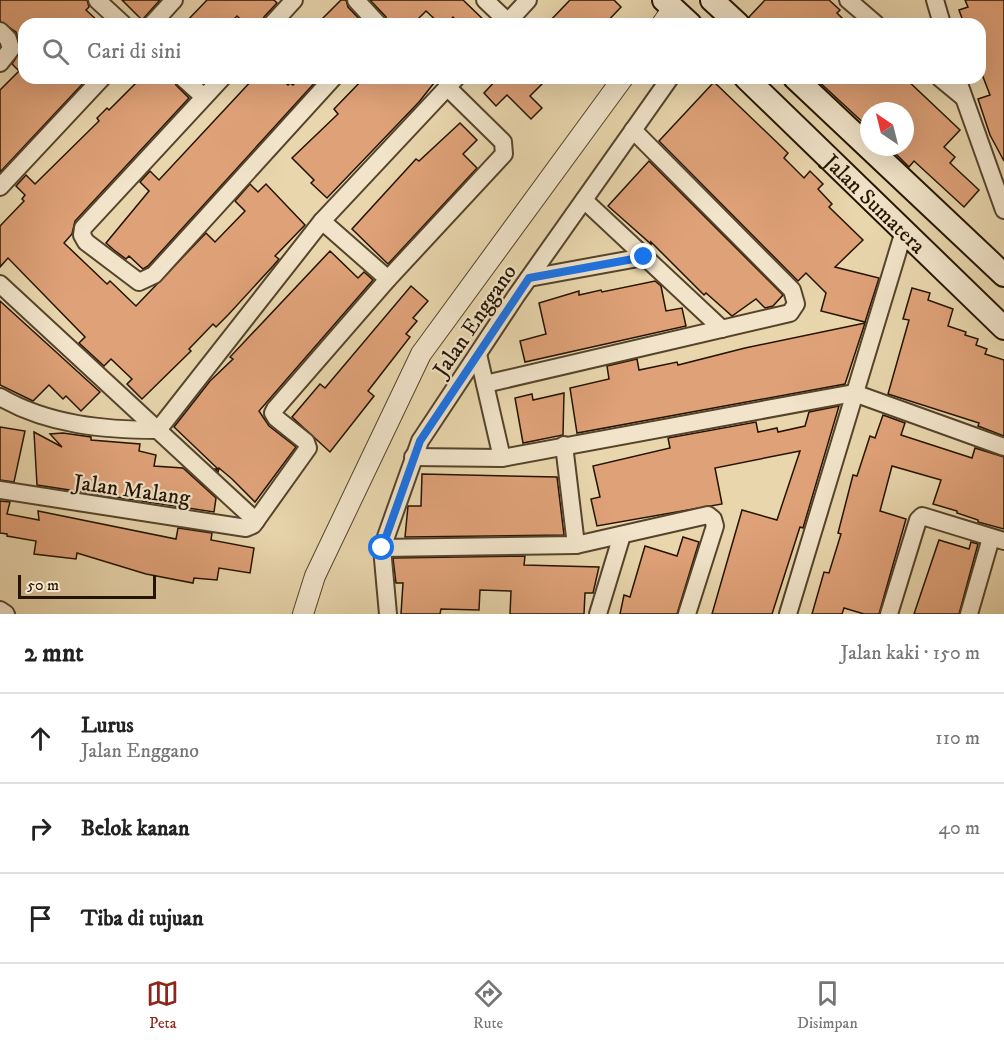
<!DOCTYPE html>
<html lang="id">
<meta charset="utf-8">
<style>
body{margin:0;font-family:"IM FELL DW Pica",serif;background:#f2f2f2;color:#222}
.compass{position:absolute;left:860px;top:102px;width:54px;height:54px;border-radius:50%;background:#fff;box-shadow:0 6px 24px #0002;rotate:325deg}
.scale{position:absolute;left:18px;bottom:15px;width:138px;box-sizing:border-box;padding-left:6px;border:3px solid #241400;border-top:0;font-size:16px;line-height:21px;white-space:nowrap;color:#241400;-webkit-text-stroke:4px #f1e4ca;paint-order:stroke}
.stop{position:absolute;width:18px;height:18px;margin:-14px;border:4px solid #1a73e8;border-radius:50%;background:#fff}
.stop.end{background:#1a73e8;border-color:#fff;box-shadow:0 2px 6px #0008}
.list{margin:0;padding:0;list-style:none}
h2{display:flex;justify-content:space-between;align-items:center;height:78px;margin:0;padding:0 24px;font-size:26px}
h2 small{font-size:20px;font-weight:400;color:#767676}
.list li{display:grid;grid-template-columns:39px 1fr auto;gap:18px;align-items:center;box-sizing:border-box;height:90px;padding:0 24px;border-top:2px solid #e0e0e0}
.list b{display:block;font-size:22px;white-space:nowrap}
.list p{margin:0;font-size:20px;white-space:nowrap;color:#767676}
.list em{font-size:20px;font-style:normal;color:#767676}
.icon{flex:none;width:33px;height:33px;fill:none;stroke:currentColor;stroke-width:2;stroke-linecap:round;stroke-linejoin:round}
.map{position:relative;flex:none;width:1004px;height:614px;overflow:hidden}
.search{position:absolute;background:#fff;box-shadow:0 6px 24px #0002;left:18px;right:18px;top:18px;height:66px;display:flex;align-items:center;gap:15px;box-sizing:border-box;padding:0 21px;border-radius:18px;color:#767676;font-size:22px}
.sheet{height:348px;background:#fff}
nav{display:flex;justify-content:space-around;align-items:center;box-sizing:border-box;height:84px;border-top:2px solid #e0e0e0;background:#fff;font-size:16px;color:#767676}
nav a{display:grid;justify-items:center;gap:3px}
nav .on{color:#8f2418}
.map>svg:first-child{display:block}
.building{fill:#dfa178;stroke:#241400;stroke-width:1.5}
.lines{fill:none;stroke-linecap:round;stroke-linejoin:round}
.minor-casing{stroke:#55442b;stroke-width:20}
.tertiary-casing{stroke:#55442b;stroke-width:22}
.secondary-casing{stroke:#241400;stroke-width:26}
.minor{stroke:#f1e4ca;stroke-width:16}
.tertiary{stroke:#f1e4ca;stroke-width:20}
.secondary{stroke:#f1e4ca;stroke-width:22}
.route{stroke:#1a73e8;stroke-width:8}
.labels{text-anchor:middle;stroke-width:4.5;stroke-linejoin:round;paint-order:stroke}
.street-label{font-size:22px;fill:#241400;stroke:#f1e4ca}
</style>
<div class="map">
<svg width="1004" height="614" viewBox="0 0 1004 614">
<rect width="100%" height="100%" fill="#e9d6ad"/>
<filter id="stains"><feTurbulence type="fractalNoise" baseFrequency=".00333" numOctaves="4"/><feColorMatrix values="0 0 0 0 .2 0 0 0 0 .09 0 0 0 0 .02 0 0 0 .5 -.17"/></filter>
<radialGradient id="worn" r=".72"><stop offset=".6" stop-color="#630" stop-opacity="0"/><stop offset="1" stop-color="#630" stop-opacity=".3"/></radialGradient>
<g class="building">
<path d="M0 0H87L89 7 86 10 101 24H24V78H88L0 172V90L19 71 12 64 21 50 16 32 0 21Z"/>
<path d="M122 0H160L142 20Z"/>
<path d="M207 0H274L277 3 264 17 262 24H245L237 16 229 24H184Z"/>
<path d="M341 0H346L348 7 364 24H317Z"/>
<path d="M370 0H463L488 24H460L453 17 447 24H440L426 11 413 24H388L386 17Z"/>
<path d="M570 0H614L621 7 605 24H547Z"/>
<path d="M765 0H829L840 10 837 13 848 24H751L749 17Z"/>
<path d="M965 0H1004V161L990 135 978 99 990 95 980 69V24H964L959 10 968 7Z"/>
<path d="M141 78H173L176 85 189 98 75 221 72 234 64 243 107 284 110 281 136 306 206 233 215 242 245 211 235 201 250 184 258 192 266 184 305 225 275 256 279 259 273 266 228 315 216 327 213 324 189 349 191 351 142 399 127 384 132 379 111 359 104 366 79 343 85 337 8 258 0 267V226L24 201 22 199 25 195 16 186 26 175 35 184 99 121 97 118 107 108 109 110Z"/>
<path d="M254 78H281L288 85 290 83 293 85 299 78H319L148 266 143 269 129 256 126 259 114 250 106 243 149 191 140 182 150 171 159 180Z"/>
<path d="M364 78H438L419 102 327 198 311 183 314 180 292 158 338 114 334 109Z"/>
<path d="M498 78H548L530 96 542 108 531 119 507 95 496 106 484 93Z"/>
<path d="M815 78H905L960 130 944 147 955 157 950 163 979 190 964 207 914 161 909 167 896 154 905 147V111H869V128Z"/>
<path d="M714 82 788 153 784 158 804 178 810 171 823 184 818 189 832 204 829 207 863 240 835 267 879 278 865 322 821 311 826 293 806 273 798 281 659 141Z"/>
<path d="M460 123 477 140 463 154 477 168 388 264 352 229 416 159 419 161Z"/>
<path d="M649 161 783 295 773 306 765 308 756 299 732 316 706 293 704 295 651 242V244L608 206Z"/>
<path d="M330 251 358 278 364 272 373 280 259 411 269 426 296 447 255 502 232 479 219 468 218 472 215 469H218L174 427 210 381 233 359 230 357Z"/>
<path d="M655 281 661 286 666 311 682 308 686 326 525 362 520 341 546 334 539 303 579 291V295L601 290 602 292Z"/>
<path d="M411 286 428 301 413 318 417 321 406 334 410 337 368 391 374 396 330 452 292 417 320 384 325 388Z"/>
<path d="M912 288 930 293 928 300 953 309 948 326 966 332 965 335 978 339 976 345 987 349 985 354 1004 360V436L978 426 979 423 888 394 909 320 903 319Z"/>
<path d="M0 301 100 392 81 411 66 396 63 399 49 385 33 401 0 385Z"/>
<path d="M865 323 845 384 577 433 570 388 609 379 607 366 637 359 639 370 677 362 678 365 745 348Z"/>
<path d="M564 393 563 435 523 443 515 398 532 394 533 400Z"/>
<path d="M839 406 803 528 800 527 772 614H712L742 510 777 520 800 451 715 468 722 504 597 526 591 499 600 497 593 466 670 448 668 438 756 422 758 432 777 428 778 432 805 426 809 412Z"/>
<path d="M883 415 905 423 901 435 972 458 975 448 1004 457V529L978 522V520L957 513V511L933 504 941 480 892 466 880 511 906 519 879 614H864L844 608 842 614H812L824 572 829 573 841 534 838 533 853 475 857 476 870 436 875 438Z"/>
<path d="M0 427 25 431 14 482 0 480Z"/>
<path d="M34 432 62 447 50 434 63 433 91 437V440L140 444 139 451 156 455 154 466 183 468 216 498 214 512 37 485Z"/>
<path d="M422 474 557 477 564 535 405 537 408 506H421Z"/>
<path d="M0 501 10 502 7 514 39 520 38 511 176 539 178 528 212 533 211 540 254 548 250 573 219 568 217 580 194 578 193 583 146 574 77 553 76 559 34 554 36 541 7 536V534L0 533Z"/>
<path d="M683 537 699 542 677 614H620L624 595 630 597 645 546 677 556Z"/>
<path d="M939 540 969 549 971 542 978 544 959 614H914Z"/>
<path d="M525 556 524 565 599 567 593 593H585L584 614H510L511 591 480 590 479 610 441 609 440 614H401L403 583H396L393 558Z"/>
</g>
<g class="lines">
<defs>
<g id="minor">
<path d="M97 0 123 24"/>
<path d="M356 0 378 24"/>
<path d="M485 0 508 22"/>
<path d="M848 0 876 24"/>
<path d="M935 0 942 24"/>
<path d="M152 24 174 0"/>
<path d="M272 24 294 0"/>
<path d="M506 24 528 0"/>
<path d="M0 31 8 39 11 49 0 63"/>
<path d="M183 78 204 97"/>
<path d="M222 78 83 228 82 235 86 242 139 282 154 275 333 78"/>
<path d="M940 78 963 97"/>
<path d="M957 78 1004 210"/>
<path d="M0 187 102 78"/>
<path d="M584 200 722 329"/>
<path d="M322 221 388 279"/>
<path d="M529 278 644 257"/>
<path d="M0 284 256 521"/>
<path d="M478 354 502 458"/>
<path d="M485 384 790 313 796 304 792 290 633 130"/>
<path d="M0 397C48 425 105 430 158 430L322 221 456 78"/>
<path d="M564 445 576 545"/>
<path d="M413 457 502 458 854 393 1004 447"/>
<path d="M0 490 246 528 253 525 308 448 306 442 276 418 273 413 275 409 388 279 504 154 503 142 447 87"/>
<path d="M382 548 576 545 708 515 713 519 715 526 687 614"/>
<path d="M0 610 6 614"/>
<path d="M388 614 382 548 420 441 516 296 670 78"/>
<path d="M598 614 622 535"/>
<path d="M788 614 904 231"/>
<path d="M889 614 918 520 922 516 1004 541"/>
<path d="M969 614 991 538"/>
</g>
<g id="tertiary">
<path d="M662 24 673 8"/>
<path d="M303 614 315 576 421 354 623 78"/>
</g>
<g id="secondary">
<path d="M664 0 690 24"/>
<path d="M712 0 738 24"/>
<path id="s1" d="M746 78 1004 328"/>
<path d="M795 78 1004 275"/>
</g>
</defs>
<use href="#minor" class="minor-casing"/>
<use href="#tertiary" class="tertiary-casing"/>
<use href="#secondary" class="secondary-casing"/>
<use href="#minor" class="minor"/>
<use href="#tertiary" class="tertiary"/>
<use href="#secondary" class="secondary"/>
</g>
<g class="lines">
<path class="route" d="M382 548 420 441 529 278 644 257"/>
</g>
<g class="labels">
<g class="street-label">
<text dy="8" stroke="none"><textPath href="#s1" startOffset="180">Jalan Sumatera</textPath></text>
<text transform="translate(474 320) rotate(-56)" y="8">Jalan Enggano</text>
<text transform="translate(132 489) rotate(8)" y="8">Jalan Malang</text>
</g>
</g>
<rect width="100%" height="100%" filter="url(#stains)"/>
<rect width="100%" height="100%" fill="url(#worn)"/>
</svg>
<svg class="compass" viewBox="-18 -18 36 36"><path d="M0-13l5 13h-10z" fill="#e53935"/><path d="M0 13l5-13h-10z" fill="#767676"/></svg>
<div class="scale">50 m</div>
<div class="stop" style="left:382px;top:548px"></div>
<div class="stop end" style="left:644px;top:257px"></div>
<div class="search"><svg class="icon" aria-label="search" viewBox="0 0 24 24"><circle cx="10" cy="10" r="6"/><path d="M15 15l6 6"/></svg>Cari di sini</div>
</div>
<section class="sheet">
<h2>2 mnt<small>Jalan kaki · 150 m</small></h2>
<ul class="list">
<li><svg class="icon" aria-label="ahead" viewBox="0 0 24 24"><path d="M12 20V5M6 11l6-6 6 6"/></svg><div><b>Lurus</b><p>Jalan Enggano</p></div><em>110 m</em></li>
<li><svg class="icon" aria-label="right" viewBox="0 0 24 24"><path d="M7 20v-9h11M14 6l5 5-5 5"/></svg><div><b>Belok kanan</b></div><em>40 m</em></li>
<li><svg class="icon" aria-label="arrive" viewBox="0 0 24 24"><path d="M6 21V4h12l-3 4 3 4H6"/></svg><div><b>Tiba di tujuan</b></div></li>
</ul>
</section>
<nav>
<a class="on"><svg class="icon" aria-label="map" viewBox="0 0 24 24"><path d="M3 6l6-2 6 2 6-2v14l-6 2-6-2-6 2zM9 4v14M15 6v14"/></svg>Peta</a>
<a><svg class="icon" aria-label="directions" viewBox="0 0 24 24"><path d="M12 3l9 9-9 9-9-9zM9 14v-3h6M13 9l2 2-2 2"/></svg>Rute</a>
<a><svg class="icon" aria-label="saved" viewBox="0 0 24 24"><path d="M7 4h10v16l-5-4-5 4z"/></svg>Disimpan</a>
</nav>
